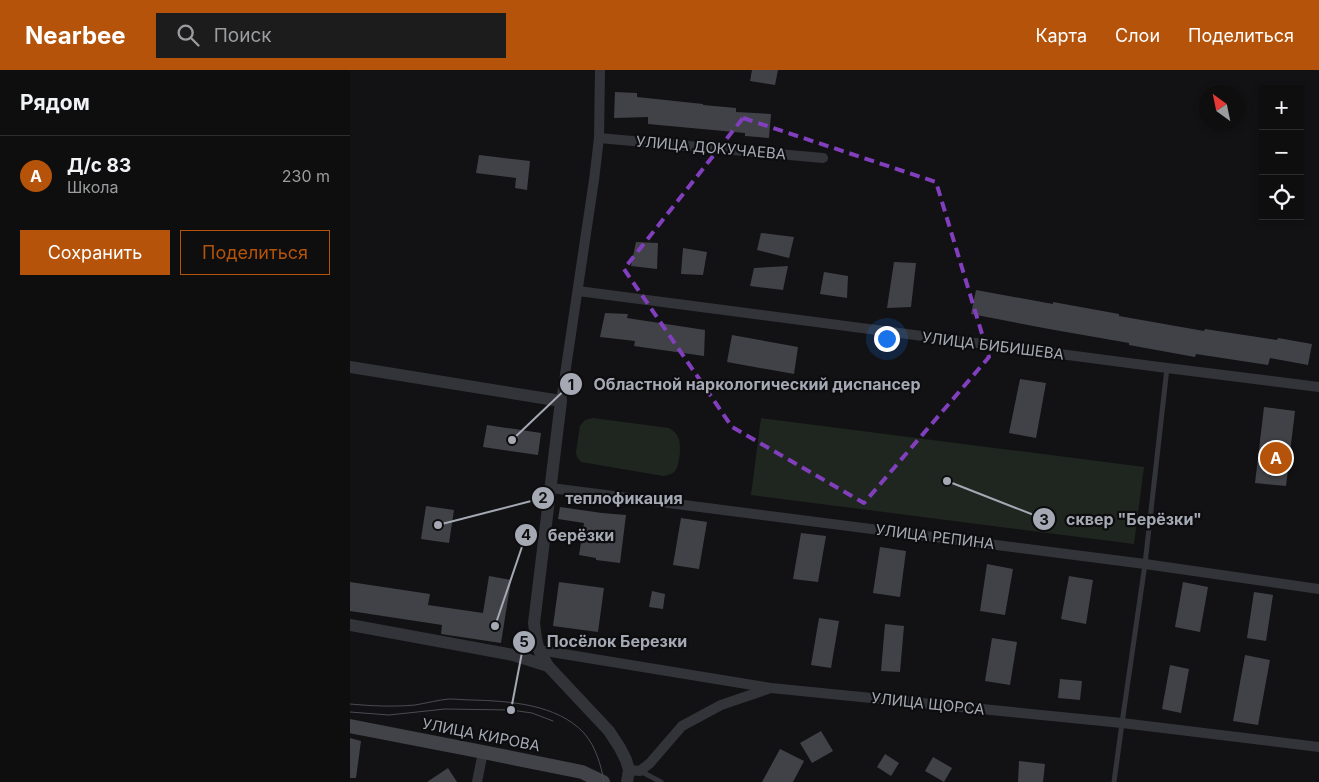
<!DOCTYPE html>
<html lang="ru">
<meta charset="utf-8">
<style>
body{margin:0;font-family:Inter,sans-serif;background:#1c1c1d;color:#f1f3f6}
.controls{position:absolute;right:15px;top:15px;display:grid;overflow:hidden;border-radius:0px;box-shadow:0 2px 8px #0003}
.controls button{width:45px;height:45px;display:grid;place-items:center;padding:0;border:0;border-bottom:1px solid #2e2e2f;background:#0e0e0f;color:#f1f3f6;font:25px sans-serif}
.compass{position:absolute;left:849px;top:15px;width:45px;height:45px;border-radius:50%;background:#0e0e0f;box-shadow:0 2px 8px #0003;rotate:327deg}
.you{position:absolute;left:536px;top:268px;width:18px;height:18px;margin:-12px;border:4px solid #fff;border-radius:50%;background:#1a73e8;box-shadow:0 0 0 8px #1a73e833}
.badge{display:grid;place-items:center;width:32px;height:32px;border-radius:50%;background:#b45309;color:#fff;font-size:16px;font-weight:700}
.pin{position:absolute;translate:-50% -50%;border:2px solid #fff;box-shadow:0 1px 5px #0006}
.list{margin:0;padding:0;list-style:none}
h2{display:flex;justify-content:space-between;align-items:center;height:65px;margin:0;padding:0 20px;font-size:21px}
h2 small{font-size:16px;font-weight:400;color:#9b9c9e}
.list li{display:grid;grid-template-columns:32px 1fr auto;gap:15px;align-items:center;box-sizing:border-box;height:80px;padding:0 20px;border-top:1px solid #2e2e2f}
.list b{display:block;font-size:19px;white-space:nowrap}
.list p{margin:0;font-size:16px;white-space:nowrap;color:#9b9c9e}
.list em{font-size:16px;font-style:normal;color:#9b9c9e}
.actions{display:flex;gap:10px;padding:15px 20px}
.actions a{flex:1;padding:11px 0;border:1px solid #b45309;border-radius:0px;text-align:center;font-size:18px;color:#b45309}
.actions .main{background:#b45309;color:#fff}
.icon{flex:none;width:28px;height:28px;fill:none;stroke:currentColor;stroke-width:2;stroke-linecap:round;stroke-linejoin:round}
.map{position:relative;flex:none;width:969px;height:712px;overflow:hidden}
header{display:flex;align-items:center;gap:30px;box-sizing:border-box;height:70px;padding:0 25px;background:#b45309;color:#fff}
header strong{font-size:24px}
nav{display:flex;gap:28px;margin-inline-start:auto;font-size:18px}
.search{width:350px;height:45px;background:#1c1c1d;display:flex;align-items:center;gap:12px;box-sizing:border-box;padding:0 18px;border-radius:0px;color:#9b9c9e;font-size:19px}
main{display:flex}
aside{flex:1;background:#0e0e0f}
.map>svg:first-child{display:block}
.green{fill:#1f261f}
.building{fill:#414247}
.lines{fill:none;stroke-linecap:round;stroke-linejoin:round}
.service{stroke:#333439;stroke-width:5}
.minor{stroke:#333439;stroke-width:10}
.tertiary{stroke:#333439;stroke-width:12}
.secondary{stroke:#414349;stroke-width:14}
.tram{stroke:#4a4c52;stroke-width:1}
.marked{fill:none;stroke:#813fbd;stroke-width:4;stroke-dasharray:10 6;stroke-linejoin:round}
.labels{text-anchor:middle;stroke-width:4.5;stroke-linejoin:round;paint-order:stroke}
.street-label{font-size:15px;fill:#a4a9b4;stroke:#0d0d0f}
.leader{fill:none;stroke:#a4a9b4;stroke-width:2}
.callout-dot{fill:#a4a9b4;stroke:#0d0d0f;stroke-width:2}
.mark-label{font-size:15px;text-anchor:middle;font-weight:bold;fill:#111}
.callout-label{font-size:16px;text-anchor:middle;font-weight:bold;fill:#a4a9b4;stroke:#0d0d0f;stroke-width:4.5;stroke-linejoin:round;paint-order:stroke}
</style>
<header>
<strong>Nearbee</strong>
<div class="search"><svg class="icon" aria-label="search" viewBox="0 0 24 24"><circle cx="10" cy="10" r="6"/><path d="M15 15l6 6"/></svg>Поиск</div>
<nav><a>Карта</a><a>Слои</a><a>Поделиться</a></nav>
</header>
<main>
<aside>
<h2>Рядом<small></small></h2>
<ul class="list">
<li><span class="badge">A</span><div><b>Д/с 83</b><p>Школа</p></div><em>230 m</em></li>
</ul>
<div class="actions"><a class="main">Сохранить</a><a>Поделиться</a></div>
</aside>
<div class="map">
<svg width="969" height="712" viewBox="0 0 969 712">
<rect width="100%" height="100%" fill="#121214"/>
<g class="green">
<path d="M243 348 319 358C324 361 328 365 329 370 331 377 330 397 324 402 321 405 317 405 313 406L231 392 227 387 226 382 230 356 235 350Z"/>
<path d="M411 348 794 397 784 474 401 425Z"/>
</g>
<g class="building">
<path d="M402 0H428L425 15 400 11Z"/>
<path d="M265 22 287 23V27L353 34V35L386 38V42L421 44 419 68 395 66V63L298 54V47L264 48Z"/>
<path d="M129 85 180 91 177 120 165 118 166 108 126 103Z"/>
<path d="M411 163 444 167 439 188 407 180Z"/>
<path d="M286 172 308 173 307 199 281 196Z"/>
<path d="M333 178 357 182 353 205 331 204Z"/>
<path d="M544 192 566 193 561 237 537 238Z"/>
<path d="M438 196 433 220 400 216 404 198Z"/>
<path d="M474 202 498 206 497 228 470 224Z"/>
<path d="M626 220 703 234V232L769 244V246L854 261 855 259 927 270 928 268 962 274 958 295 920 288 918 295 846 284 845 287 779 275V273L699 259 621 244Z"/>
<path d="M255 243 278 244 277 248 355 260 354 286 284 276 285 271 250 267Z"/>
<path d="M382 265 448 277 444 304 377 292Z"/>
<path d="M670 309 696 313 686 368 659 363Z"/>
<path d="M914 337 945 341 936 416 905 413Z"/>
<path d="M137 355 191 363 188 385 133 377Z"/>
<path d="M76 436 104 440 99 473 71 469Z"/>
<path d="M210 437 252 443 276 445 270 493 246 490V488L229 485 234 453 208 449Z"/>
<path d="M331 448 357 452 349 499 323 495Z"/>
<path d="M451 463 476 466 468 512 443 509Z"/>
<path d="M530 477 556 481 550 527 523 523Z"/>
<path d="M637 494 663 499 655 545 630 541Z"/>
<path d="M139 506 161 510 151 573 91 564 92 555 0 541V512L80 524 78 535 133 543Z"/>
<path d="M719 506 743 510 736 554 711 549Z"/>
<path d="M209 512 254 518 248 562 203 556Z"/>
<path d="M833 512 858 517 850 562 825 557Z"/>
<path d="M302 521 315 524 313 539 299 537Z"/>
<path d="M904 522 923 525 916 571 897 568Z"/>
<path d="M469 548 489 551 481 598 461 595Z"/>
<path d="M535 554 554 556 550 602 531 601Z"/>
<path d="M642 568 667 572 660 615 635 611Z"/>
<path d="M895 585 920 590 908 655 883 651Z"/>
<path d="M820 595 839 599 831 643 812 639Z"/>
<path d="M710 609 732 611 730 630 708 628Z"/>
<path d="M471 661 483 681 462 693 450 673Z"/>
<path d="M0 668 11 671 6 708H0Z"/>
<path d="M430 679 454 691 443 712H412Z"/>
<path d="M535 684 549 693 541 706 527 697Z"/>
<path d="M583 687 602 698 594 712 575 701Z"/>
<path d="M669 691 695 694 693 712H668Z"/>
<path d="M98 698 107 712H77Z"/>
</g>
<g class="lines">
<g class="service">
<path d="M290 701 311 712"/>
<path d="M764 712 772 653 795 494 817 298"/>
</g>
<g class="minor">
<path d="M249 68 473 88"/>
<path d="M228 221 817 298 969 317"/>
<path d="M211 331 244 110 249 68 250 0"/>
<path d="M201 418 795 494 969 519"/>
<path d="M189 580 421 618 772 653 969 677"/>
<path d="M279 700 290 701 300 693 332 656 371 635 418 619"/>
<path d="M127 712 133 682"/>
</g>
<g class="tertiary">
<path d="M0 297 211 331 184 553 186 569 189 580 198 596 259 661 270 678 276 690 279 700 277 712"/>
<path d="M0 555 163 585 198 596"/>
</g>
<path class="secondary" d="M0 656 133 682 232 702 253 712"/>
<g class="tram">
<path d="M0 634C22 636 44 637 65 635 77 633 88 630 99 629 107 629 115 630 122 630 159 631 207 634 234 663 246 677 251 695 254 712"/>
<path d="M0 642 39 645 95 639 161 640 182 643 203 651"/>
</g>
</g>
<path class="marked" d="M393 48 586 112 639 287 514 433 382 357 274 199Z"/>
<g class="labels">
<g class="street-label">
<text transform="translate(361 78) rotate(5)" y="5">УЛИЦА ДОКУЧАЕВА</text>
<text transform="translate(643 276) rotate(7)" y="5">УЛИЦА БИБИШЕВА</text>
<text transform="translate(585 467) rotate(7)" y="5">УЛИЦА РЕПИНА</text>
<text transform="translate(578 634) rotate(6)" y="5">УЛИЦА ЩОРСА</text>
<text transform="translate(131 665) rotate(11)" y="5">УЛИЦА КИРОВА</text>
</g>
</g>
<path class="leader" d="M162 370L221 314M88 455L193 428M597 411L694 449M145 556L176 465M161 640L174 572"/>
<g class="callout-dot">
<circle cx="162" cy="370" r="5"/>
<circle cx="88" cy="455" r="5"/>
<circle cx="597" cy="411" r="5"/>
<circle cx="145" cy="556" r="5"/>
<circle cx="161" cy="640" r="5"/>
<circle cx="221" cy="314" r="12"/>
<circle cx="193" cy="428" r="12"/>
<circle cx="694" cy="449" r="12"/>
<circle cx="176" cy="465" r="12"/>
<circle cx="174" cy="572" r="12"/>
</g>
<g class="mark-label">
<text x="221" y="320">1</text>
<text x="193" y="433">2</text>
<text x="694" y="455">3</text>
<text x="176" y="470">4</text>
<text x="174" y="577">5</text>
</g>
<g class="callout-label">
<text x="407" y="320">Областной наркологический диспансер</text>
<text x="274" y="434">теплофикация</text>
<text x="784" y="455">сквер "Берёзки"</text>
<text x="231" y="471">берёзки</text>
<text x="267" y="577">Посёлок Березки</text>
</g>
</svg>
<div class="controls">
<button>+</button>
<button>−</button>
<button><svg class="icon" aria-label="locate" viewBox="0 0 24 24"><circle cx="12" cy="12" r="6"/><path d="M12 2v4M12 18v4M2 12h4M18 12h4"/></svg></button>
</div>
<svg class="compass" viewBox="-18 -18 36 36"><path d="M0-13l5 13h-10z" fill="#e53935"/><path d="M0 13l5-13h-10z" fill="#9b9c9e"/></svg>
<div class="you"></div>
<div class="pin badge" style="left:926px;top:388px">A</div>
</div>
</main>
